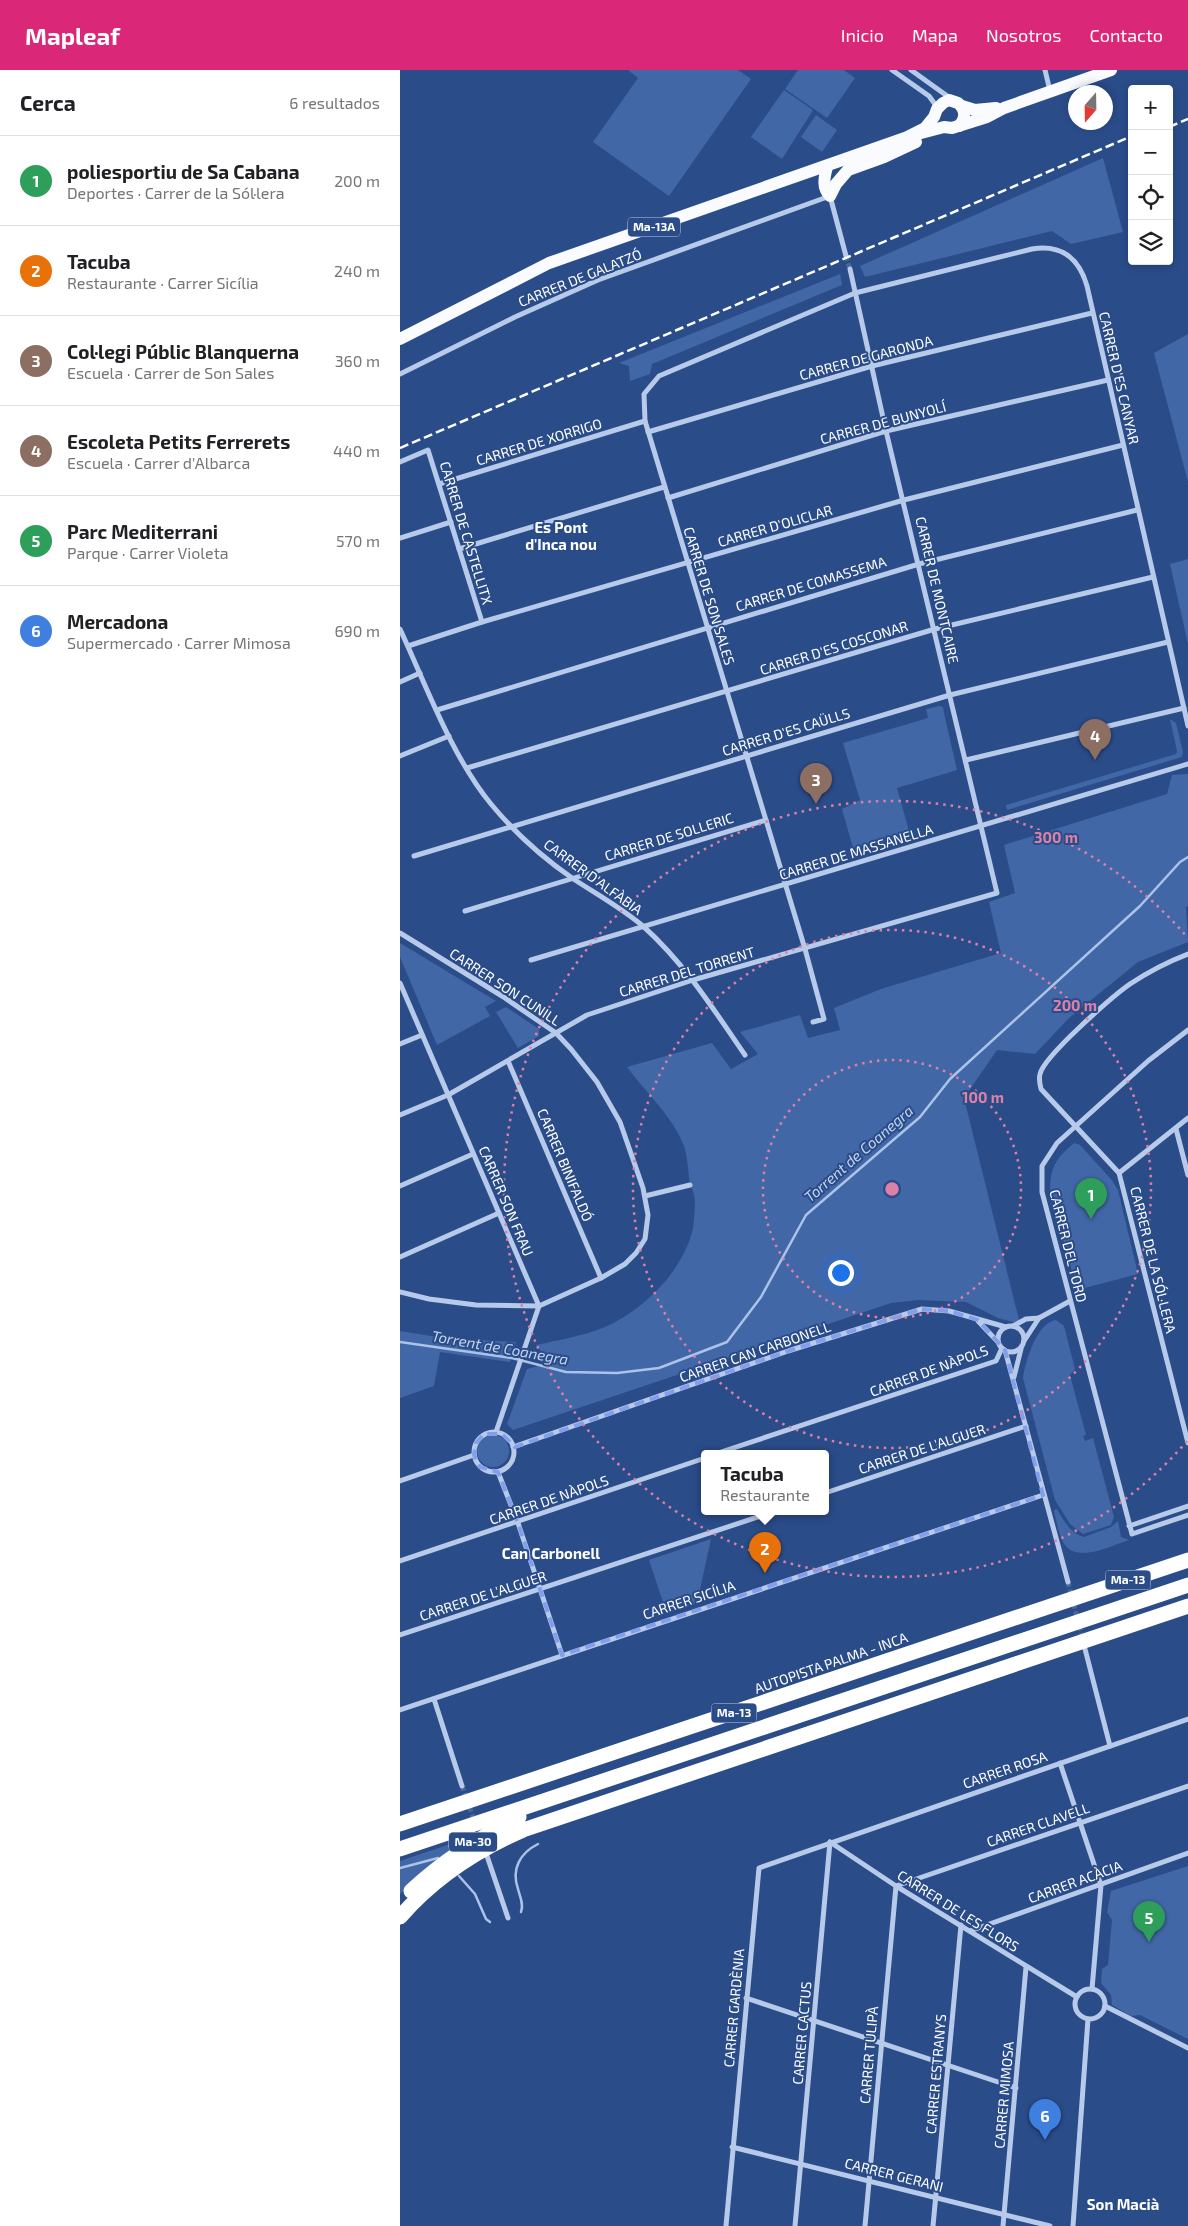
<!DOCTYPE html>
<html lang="es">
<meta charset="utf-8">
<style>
body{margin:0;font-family:"Exo 2",sans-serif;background:#f2f2f2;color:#202124}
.controls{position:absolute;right:15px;top:15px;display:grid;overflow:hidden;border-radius:5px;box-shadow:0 2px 8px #0003}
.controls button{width:45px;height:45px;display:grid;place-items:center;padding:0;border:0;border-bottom:1px solid #e0e0e0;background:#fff;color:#202124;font:25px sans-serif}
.compass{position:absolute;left:668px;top:15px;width:45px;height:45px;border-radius:50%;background:#fff;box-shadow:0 2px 8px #0003;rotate:200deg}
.you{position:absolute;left:440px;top:1202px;width:18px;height:18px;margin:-12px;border:4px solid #fff;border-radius:50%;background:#1a73e8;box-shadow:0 0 0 8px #1a73e833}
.badge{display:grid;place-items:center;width:32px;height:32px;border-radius:50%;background:#db2777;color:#fff;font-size:16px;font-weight:700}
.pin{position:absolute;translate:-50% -41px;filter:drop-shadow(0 1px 2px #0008)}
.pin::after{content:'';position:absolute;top:26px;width:18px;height:15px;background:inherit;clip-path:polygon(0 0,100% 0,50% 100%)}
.popup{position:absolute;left:301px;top:1380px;width:128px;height:65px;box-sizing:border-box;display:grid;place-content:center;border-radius:5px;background:#fff;filter:drop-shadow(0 1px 4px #0005);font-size:16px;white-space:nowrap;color:#757577}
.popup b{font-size:19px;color:#202124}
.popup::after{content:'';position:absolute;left:50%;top:100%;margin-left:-10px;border:10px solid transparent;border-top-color:#fff}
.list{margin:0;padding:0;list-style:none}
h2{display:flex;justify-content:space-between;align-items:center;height:65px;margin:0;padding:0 20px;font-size:21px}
h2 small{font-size:16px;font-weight:400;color:#757577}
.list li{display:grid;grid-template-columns:32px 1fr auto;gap:15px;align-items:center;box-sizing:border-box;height:90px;padding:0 20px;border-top:1px solid #e0e0e0}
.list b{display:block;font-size:19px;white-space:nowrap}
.list p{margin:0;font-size:16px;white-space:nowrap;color:#757577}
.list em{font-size:16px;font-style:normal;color:#757577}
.icon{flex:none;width:28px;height:28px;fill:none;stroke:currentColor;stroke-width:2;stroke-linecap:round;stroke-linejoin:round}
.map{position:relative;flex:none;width:788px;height:2156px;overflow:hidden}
header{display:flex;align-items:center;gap:30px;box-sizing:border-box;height:70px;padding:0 25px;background:#db2777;color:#fff}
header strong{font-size:24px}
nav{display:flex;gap:28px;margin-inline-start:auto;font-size:18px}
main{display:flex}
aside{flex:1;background:#fff}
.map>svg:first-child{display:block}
.green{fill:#4267a7}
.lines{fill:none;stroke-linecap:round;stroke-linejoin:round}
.stream{stroke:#acc3e9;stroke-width:2.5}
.street-tunnel{stroke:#4a679b;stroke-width:5;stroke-dasharray:5 2.5;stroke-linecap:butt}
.street{stroke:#b7cae9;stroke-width:5}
.primary{stroke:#f9fbfe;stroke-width:12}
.highway{stroke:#fff;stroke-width:15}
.rail{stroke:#fff;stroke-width:2.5;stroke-dasharray:9 4;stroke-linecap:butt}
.marked{fill:none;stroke:#839eea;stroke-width:4;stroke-dasharray:10 6;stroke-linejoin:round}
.ring{fill:none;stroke:#dd80a5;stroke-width:2.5;stroke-dasharray:2.5 5}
.labels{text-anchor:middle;stroke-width:4;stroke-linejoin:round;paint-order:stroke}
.shield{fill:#2a4c89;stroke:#bfc9dc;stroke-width:1}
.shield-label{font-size:12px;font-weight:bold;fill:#fff}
.street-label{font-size:14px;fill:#fff;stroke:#2a4c89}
.neighbourhood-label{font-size:15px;font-weight:bold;fill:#fff;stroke:#2a4c89}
.water-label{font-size:15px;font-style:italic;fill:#c3d4f0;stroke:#2a4c89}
.centre{fill:#dd80a5;stroke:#2a4c89;stroke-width:2.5}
.ring-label{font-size:15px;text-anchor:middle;font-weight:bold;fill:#dd80a5;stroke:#2a4c89;stroke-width:4;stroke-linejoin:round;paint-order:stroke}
</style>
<header>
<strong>Mapleaf</strong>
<nav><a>Inicio</a><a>Mapa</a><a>Nosotros</a><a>Contacto</a></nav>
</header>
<main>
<aside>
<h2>Cerca<small>6 resultados</small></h2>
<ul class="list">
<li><span class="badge" style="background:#2e9e5b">1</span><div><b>poliesportiu de Sa Cabana</b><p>Deportes · Carrer de la Sól·lera</p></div><em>200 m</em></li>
<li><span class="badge" style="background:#e8710a">2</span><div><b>Tacuba</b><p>Restaurante · Carrer Sicília</p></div><em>240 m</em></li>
<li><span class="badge" style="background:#8d6e63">3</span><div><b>Col·legi Públic Blanquerna</b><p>Escuela · Carrer de Son Sales</p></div><em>360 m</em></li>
<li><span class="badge" style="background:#8d6e63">4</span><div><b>Escoleta Petits Ferrerets</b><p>Escuela · Carrer d'Albarca</p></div><em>440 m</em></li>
<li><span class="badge" style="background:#2e9e5b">5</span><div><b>Parc Mediterrani</b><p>Parque · Carrer Violeta</p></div><em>570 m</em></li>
<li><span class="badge" style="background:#3f7fe0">6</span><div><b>Mercadona</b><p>Supermercado · Carrer Mimosa</p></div><em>690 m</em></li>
</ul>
</aside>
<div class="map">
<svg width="788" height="2156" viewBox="0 0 788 2156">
<rect width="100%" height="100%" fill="#2a4c89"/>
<g class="green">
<path d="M228 0H338L351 9 269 126 193 72 238 8Z"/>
<path d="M398 0H444L455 8 427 48 385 19Z"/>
<path d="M384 20 413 40 382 89 351 67Z"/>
<path d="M416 45 437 60 422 82 401 67Z"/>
<path d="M703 88 723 162 671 174 652 161 465 207 460 196Z"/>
<path d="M440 204 442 215 252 294 250 304 230 311 229 296 219 293Z"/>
<path d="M788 264V412L754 283Z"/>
<path d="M788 489V574L770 494Z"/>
<path d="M539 636 543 637 544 643 557 700 497 718 509 761 453 778 442 739 460 730 443 673 528 648 526 639Z"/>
<path d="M770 649 776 653 783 682 782 687 607 740 606 735 776 684 777 681Z"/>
<path d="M788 704V836L786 837 788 872 738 892 668 949 635 984 597 980 564 1028 620 1254 598 1248 566 1232 518 1230 491 1233 113 1360 107 1354 127 1299 151 1293 136 1275C159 1270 183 1266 205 1257 244 1240 284 1200 293 1158 294 1149 296 1133 294 1124 293 1120 290 1117 290 1114 288 1101 288 1089 284 1076 272 1045 246 1023 227 997L312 973 331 999 358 984 340 962 400 945 408 968 440 960 434 938 481 919 601 883 589 832 615 823 604 775 767 724 772 705Z"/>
<path d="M0 873 96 931 85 937 90 946 37 975 0 887Z"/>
<path d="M106 937 139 959V966L118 978 96 942Z"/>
<path d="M674 1073 680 1075 711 1109 718 1120 738 1204 677 1220 650 1122C650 1098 655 1089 674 1073Z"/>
<path d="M656 1250 664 1256 675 1299 670 1305 686 1365 683 1366 685 1371 693 1368 714 1447 711 1455 683 1464 670 1454 655 1430 623 1308C625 1292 637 1252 656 1250Z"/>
<path d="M0 1261 43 1268 116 1272 110 1292 40 1282 34 1316 0 1328Z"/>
<circle cx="93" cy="1381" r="16"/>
<path d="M657 1439C663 1450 671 1464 684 1467L711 1457 718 1451 721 1467 729 1470C709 1476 674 1496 662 1470 658 1461 656 1450 654 1440Z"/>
<path d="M311 1469 297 1533 267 1544 249 1490Z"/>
<path d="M71 1767 28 1799 0 1824V1791Z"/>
<path d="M788 1796V1969L740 1945 731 1946 712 1935 711 1925 701 1913 702 1899 708 1895 712 1850 707 1842 711 1821Z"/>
</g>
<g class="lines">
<g class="stream">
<path d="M0 1272 112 1288 166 1302 217 1303 259 1298 327 1272 361 1227 406 1145 520 1047 550 1009 740 836 780 792 788 787"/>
<path d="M0 1798 38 1788"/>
<path d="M59 1806 75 1824 86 1849 90 1852"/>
<path d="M121 1842C124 1834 120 1827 118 1819 111 1799 120 1783 138 1774"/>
</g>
<g class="street-tunnel">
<path d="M446 186 450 199"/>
<path d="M668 1512 683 1570"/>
<path d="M62 1716 75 1753"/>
</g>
<g class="street">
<path d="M492 0 529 26 537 37"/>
<path d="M511 0 550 28"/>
<path d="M645 0 650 21"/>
<path d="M0 304 115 247 198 210 430 126 446 186"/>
<path d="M248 362 472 296 692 243"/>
<path d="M0 392 28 380 82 552"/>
<path d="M39 414 245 351"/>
<path d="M268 428 486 361 708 310"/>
<path d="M0 468 51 452"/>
<path d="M59 479 264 417"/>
<path d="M0 559C26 615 52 687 91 734 114 762 142 787 172 808 196 824 222 838 244 857 285 894 314 940 345 985"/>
<path d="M8 576 82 552 504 430 723 375"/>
<path d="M0 612 20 603"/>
<path d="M37 640 519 494 737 440"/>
<path d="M0 686 49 666"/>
<path d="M566 690 784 638"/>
<path d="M67 698 535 559 753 507"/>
<path d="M14 786 550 625 768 572"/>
<path d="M65 841 366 750"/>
<path d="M0 863 102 926 156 963 171 979 197 1012 220 1052 243 1118 248 1145 245 1169 236 1183 225 1194 201 1208 139 1236 76 1235 29 1229 0 1222"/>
<path d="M788 884C767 892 748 902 730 914 713 926 644 986 640 1004 639 1008 640 1015 641 1019L719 1103 788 1373"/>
<path d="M131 890 788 694"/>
<path d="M0 913 139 1236 96 1362"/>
<path d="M413 952 424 949 405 879 245 351 244 324 259 306 455 223 632 179C661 174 679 188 687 216L788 656"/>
<path d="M788 960 748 991 657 1073 642 1096V1122L732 1464 788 1445"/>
<path d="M0 974 22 965"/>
<path d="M108 991 201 1208"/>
<path d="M0 1045 48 1025 187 945 293 910 597 823 486 361 450 199"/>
<path d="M776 1059 788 1105"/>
<path d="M719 1103 788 1048"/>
<path d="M0 1116 73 1084"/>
<path d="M245 1126 290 1115"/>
<path d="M0 1187 99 1143"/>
<path d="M578 1251 598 1272"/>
<circle cx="611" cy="1269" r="13"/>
<path d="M613 1256 626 1249 639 1248 670 1231"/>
<path d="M624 1271 639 1248"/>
<path d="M605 1280 668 1512"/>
<path d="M614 1307 621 1279"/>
<circle cx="94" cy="1382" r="20"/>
<path d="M113 1377 388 1281 522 1239 549 1241 606 1257"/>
<path d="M315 1384 596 1291 602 1278"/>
<path d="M98 1402 118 1453 162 1585"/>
<path d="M0 1411 74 1385"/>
<path d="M425 1423 626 1356"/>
<path d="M729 1456 788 1436"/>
<path d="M0 1491 305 1388"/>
<path d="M0 1565 373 1442"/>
<path d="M685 1579 710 1676"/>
<path d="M34 1629 62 1716"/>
<path d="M0 1640 643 1425"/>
<path d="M660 1693 701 1815 692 1919"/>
<path d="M430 1772 496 1816 677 1927"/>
<path d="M87 1786 108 1848"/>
<path d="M570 1861 788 1783"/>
<circle cx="690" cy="1934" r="15"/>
<path d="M346 1928 616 2018"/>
<path d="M705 1936 788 1978"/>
<path d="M332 2077 650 2156"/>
<path d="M326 2156 359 1798 788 1649"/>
<path d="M395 2156 430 1772"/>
<path d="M465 2156 496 1816 788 1716"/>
<path d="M533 2156 561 1855"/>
<path d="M603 2156 626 1897"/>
<path d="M673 2156 688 1949"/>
</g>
<g class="primary">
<path d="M562 36 575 40 596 38"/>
<path d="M521 63 544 57 552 58 587 47 604 38 711 0"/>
<path d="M427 97C424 108 422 118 430 126L436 114 448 100 484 87 516 72"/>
<path d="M0 269 149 193 505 68 525 58 534 47 537 39 543 33 549 30 558 33C566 40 566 48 559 56"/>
</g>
<g class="highway">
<path d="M0 1754 788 1490"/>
<path d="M0 1779 788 1515"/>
<path d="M11 1821C44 1790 80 1768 119 1747"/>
<path d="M0 1847C33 1809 77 1780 123 1760L788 1536"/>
</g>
<g class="rail">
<path d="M769 57 788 49"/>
<path d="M0 378 732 66"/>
</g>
</g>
<path class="marked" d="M522 1239 549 1241 578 1250 605 1280 643 1425 162 1585 118 1453 98 1402 80 1397 74 1385 76 1373 84 1364H102L115 1377 388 1281Z"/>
<g class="ring">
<circle cx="492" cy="1119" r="129"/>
<circle cx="492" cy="1119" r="259"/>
<path d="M787 1371A388 388 0 1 1 787 867"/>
</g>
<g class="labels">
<g class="shield">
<rect x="228" y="147.5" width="52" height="19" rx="4"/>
<rect x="705.5" y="1500.5" width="45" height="19" rx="4"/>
<rect x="311.5" y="1633.5" width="45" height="19" rx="4"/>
<rect x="49" y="1762.5" width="48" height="19" rx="4"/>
</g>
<g class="shield-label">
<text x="254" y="161">Ma-13A</text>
<text x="728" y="1514">Ma-13</text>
<text x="334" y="1647">Ma-13</text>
<text x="73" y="1776">Ma-30</text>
</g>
<g class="street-label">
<text transform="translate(180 208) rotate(-22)" y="5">CARRER DE GALATZÓ</text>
<text transform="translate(466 288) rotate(-15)" y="5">CARRER DE GARONDA</text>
<text transform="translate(719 308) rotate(77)" y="5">CARRER D'ES CANYAR</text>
<text transform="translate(483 353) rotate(-15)" y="5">CARRER DE BUNYOLÍ</text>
<text transform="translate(139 372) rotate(-17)" y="5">CARRER DE XORRIGO</text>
<text transform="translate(375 456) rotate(-16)" y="5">CARRER D'OLICLAR</text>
<text transform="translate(66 463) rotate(73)" y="5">CARRER DE CASTELLITX</text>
<text transform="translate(411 514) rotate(-17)" y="5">CARRER DE COMASSEMA</text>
<text transform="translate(537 520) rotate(77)" y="5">CARRER DE MONTCAIRE</text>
<text transform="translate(309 526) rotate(73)" y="5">CARRER DE SON SALES</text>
<text transform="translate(434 578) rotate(-17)" y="5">CARRER D'ES COSCONAR</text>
<text transform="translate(386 662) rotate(-17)" y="5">CARRER D'ES CAÜLLS</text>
<text transform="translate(269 767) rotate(-17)" y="5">CARRER DE SOLLERIC</text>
<text transform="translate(456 782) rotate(-17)" y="5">CARRER DE MASSANELLA</text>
<text transform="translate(193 807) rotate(36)" y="5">CARRER D'ALFÀBIA</text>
<text transform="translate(287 902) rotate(-17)" y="5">CARRER DEL TORRENT</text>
<text transform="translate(105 917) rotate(33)" y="5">CARRER SON CUNILL</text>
<text transform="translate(165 1095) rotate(67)" y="5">CARRER BINIFALDÓ</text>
<text transform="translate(106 1131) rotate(67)" y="5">CARRER SON FRAU</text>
<text transform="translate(668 1176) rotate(76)" y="5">CARRER DEL TORD</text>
<text transform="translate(753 1190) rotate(76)" y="5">CARRER DE LA SÓL·LERA</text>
<text transform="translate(355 1282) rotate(-19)" y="5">CARRER CAN CARBONELL</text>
<text transform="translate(529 1301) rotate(-20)" y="5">CARRER DE NÀPOLS</text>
<text transform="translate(522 1379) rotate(-18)" y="5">CARRER DE L'ALGUER</text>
<text transform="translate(149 1430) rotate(-19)" y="5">CARRER DE NÀPOLS</text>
<text transform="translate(83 1526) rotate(-18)" y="5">CARRER DE L'ALGUER</text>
<text transform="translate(289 1530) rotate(-18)" y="5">CARRER SICÍLIA</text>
<text transform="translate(431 1593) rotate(-19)" y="5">AUTOPISTA PALMA - INCA</text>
<text transform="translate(605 1700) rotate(-19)" y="5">CARRER ROSA</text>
<text transform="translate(638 1755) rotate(-19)" y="5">CARRER CLAVELL</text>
<text transform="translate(675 1812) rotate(-20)" y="5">CARRER ACÀCIA</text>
<text transform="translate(558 1841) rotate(32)" y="5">CARRER DE LES FLORS</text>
<text transform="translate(334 1938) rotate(-85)" y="5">CARRER GARDÈNIA</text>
<text transform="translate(402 1963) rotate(-85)" y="5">CARRER CACTUS</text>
<text transform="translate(469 1985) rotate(-85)" y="5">CARRER TULIPÀ</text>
<text transform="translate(536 2004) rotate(-85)" y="5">CARRER ESTRANYS</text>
<text transform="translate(604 2025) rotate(-85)" y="5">CARRER MIMOSA</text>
<text transform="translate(494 2105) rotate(14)" y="5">CARRER GERANI</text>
</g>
<g class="neighbourhood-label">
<text x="161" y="463">Es Pont<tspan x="161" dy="17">d'Inca nou</tspan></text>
<text x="151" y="1489">Can Carbonell</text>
<text x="723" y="2140">Son Macià</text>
</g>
<g class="water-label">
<text transform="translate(459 1084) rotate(-41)" y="5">Torrent de Coanegra</text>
<text transform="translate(100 1278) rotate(10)" y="5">Torrent de Coanegra</text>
</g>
</g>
<circle cx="492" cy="1119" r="8" class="centre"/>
<g class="ring-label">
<text x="656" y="773">300 m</text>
<text x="675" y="941">200 m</text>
<text x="583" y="1033">100 m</text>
</g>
</svg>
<div class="controls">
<button>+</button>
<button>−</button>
<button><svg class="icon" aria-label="locate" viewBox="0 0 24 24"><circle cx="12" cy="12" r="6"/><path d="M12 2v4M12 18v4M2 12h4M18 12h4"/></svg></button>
<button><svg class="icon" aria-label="layers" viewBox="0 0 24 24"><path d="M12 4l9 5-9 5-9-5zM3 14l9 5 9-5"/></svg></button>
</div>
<svg class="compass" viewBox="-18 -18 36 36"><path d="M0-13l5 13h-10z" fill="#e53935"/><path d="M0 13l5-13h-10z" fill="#757577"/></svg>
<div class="you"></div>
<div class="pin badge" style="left:691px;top:1149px;background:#2e9e5b">1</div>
<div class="pin badge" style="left:365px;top:1503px;background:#e8710a">2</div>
<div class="popup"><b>Tacuba</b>Restaurante</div>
<div class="pin badge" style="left:416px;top:734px;background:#8d6e63">3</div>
<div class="pin badge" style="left:695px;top:690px;background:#8d6e63">4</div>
<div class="pin badge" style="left:749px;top:1872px;background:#2e9e5b">5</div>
<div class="pin badge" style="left:645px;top:2070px;background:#3f7fe0">6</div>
</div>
</main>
